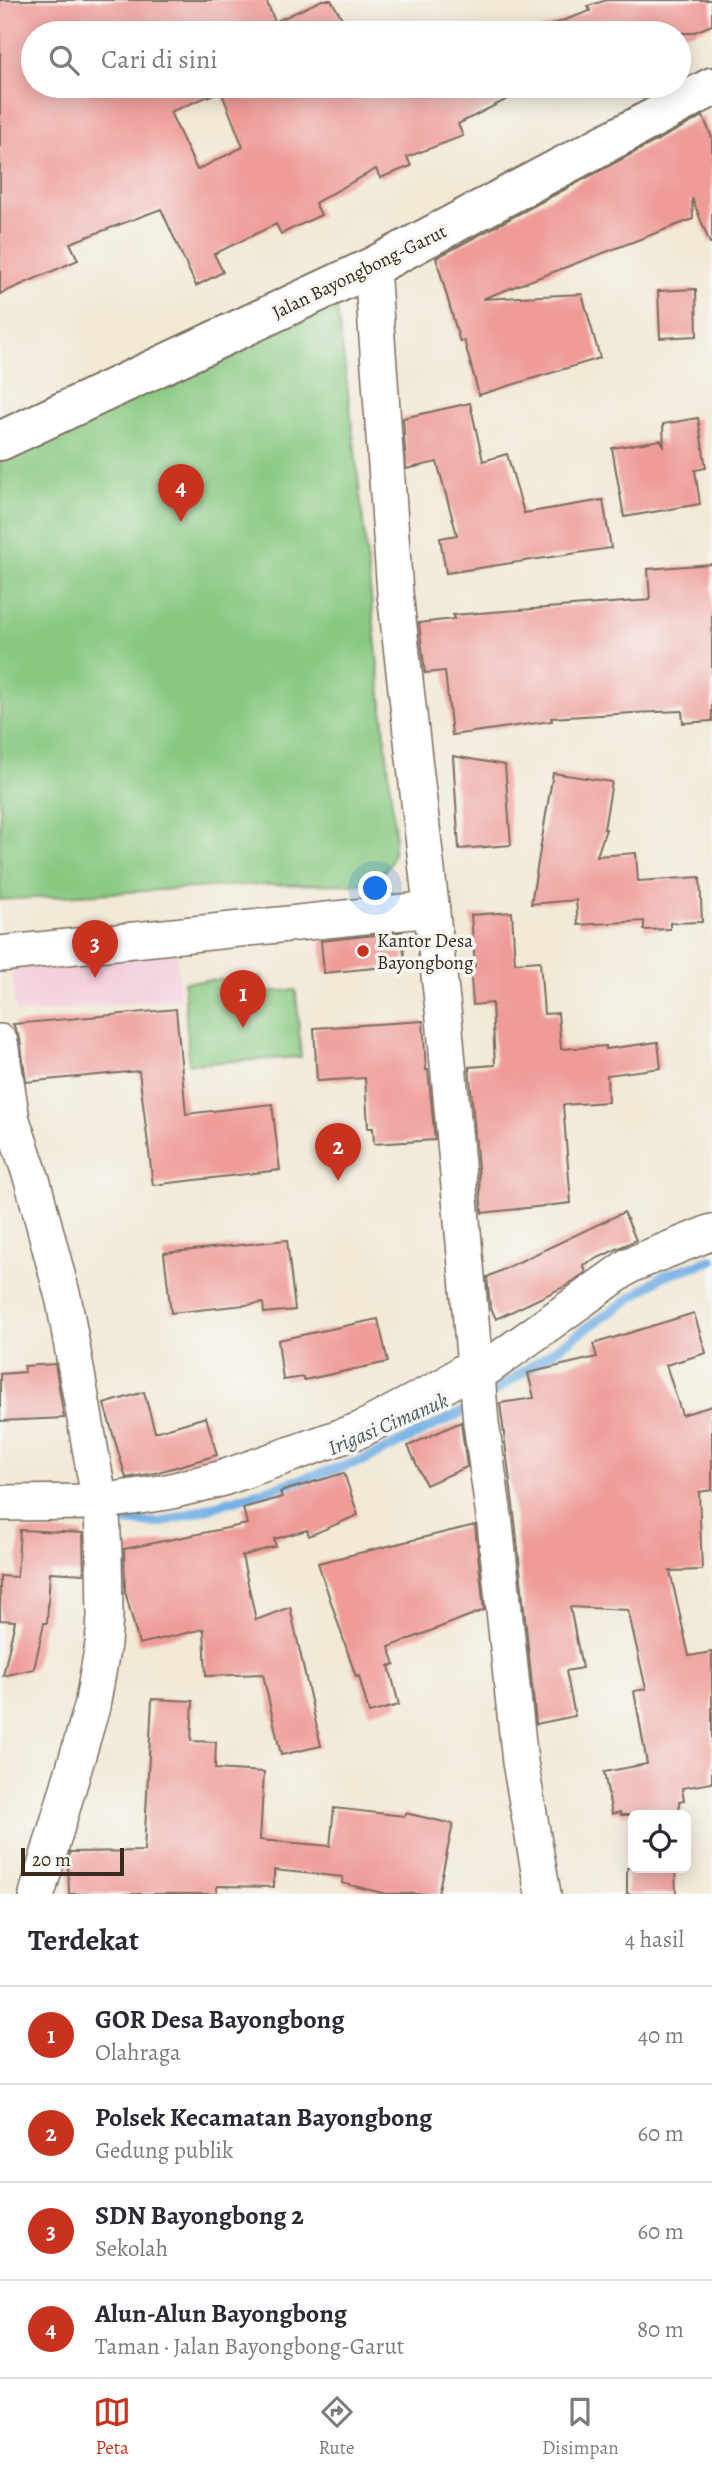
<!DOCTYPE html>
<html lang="id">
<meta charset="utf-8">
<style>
body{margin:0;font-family:Alegreya,serif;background:#f2f2f3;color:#2b2b33}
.controls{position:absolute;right:21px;bottom:21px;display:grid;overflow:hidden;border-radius:10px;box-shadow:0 4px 18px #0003}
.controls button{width:63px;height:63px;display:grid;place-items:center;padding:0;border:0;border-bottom:2px solid #e1e1e2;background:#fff;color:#2b2b33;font:35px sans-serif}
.scale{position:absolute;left:21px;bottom:18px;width:103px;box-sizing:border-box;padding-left:7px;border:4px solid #3b2a1e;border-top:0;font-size:19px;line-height:24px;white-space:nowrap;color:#3b2a1e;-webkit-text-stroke:5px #f6f6f2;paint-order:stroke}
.you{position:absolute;left:376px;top:889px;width:24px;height:24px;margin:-18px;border:5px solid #fff;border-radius:50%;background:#1a73e8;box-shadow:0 0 0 10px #1a73e833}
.badge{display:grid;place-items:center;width:46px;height:46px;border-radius:50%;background:#c8321e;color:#fff;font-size:23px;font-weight:700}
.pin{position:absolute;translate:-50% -58px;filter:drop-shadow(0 2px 4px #0008)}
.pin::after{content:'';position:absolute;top:37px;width:24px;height:21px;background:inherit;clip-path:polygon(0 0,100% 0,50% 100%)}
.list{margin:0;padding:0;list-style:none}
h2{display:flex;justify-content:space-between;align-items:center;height:91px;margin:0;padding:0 28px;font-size:30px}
h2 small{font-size:23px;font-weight:400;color:#7c7c81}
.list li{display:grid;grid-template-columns:46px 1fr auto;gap:21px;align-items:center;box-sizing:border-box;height:98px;padding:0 28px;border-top:2px solid #e1e1e2}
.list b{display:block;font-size:26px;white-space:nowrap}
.list p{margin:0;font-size:23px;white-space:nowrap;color:#7c7c81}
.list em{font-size:23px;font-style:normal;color:#7c7c81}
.icon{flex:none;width:38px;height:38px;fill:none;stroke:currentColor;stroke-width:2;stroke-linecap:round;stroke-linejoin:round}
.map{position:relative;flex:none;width:712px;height:1894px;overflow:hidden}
.search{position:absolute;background:#fff;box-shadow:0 4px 18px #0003;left:21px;right:21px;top:21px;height:77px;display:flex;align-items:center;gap:18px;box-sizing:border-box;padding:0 24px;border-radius:38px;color:#7c7c81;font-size:26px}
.sheet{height:483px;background:#fff}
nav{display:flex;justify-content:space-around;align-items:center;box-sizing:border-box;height:98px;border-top:2px solid #e1e1e2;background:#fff;font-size:19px;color:#7c7c81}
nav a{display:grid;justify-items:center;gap:4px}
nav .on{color:#c8321e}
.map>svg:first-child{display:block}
.built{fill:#f4cfdd}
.green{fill:#88c981;stroke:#627a50;stroke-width:2}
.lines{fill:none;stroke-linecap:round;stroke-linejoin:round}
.stream{stroke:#73b0e5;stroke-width:10}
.building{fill:#ef9b98;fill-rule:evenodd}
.minor-casing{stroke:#7b6d5e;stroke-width:38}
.primary-casing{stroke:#7b6d5e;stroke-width:42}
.minor{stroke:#fff;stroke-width:35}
.primary{stroke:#fff;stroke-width:38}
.poi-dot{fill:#c8321e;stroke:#f6f6f2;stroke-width:2.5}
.labels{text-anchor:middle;stroke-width:7;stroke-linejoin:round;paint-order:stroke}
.street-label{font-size:19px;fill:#3b2a1e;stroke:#f6f6f2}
.poi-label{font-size:19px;fill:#3b2a1e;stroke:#f6f6f2;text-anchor:start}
.water-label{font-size:21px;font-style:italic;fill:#4f5964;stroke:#f6f6f2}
</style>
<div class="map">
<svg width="712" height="1894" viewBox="0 0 712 1894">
<rect width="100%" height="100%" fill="#f6f6f2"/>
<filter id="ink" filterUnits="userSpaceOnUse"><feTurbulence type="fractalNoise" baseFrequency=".0143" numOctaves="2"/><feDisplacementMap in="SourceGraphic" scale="14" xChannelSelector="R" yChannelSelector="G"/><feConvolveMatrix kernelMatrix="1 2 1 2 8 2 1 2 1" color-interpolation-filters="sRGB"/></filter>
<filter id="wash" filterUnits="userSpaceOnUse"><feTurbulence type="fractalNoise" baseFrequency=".00686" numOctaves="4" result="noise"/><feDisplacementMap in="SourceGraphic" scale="28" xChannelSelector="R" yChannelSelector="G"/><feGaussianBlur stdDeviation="1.57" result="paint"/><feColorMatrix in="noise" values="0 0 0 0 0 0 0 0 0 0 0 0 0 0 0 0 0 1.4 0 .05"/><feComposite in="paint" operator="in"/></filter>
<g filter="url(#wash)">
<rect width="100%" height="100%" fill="#f2e9d6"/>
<path class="built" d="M175 940 180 998 16 1014 10 958Z"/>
<g class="green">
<path d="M333 283C360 465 376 650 395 833 393 864 392 872 362 884L242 885 0 900V436Z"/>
<path d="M262 977 263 992 296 990 301 1057 189 1064 184 982Z"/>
</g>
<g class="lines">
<g class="stream">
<path d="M485 1398 663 1276 712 1260"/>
<path d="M69 1519 160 1523 364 1460 472 1407"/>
</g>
</g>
<g id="blocks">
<g class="building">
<path d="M0 0H266L275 22 322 0H331L351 33H33V86H533L458 124 463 136 407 157 411 166 380 178 376 169 315 203 321 215 281 234 276 224 214 254 223 272 196 286 161 209 70 243 78 260 0 294ZM221 91 243 147 197 170 170 112Z"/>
<path d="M607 0H712V25L692 33H538L537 30 590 11 588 6Z"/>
<path d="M703 116 712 138V242L710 243 692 198 693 219 482 299 582 294 600 358 479 395 464 340 460 342 436 258Z"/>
<path d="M696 289 697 336 660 338 658 291Z"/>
<path d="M470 403 483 461 507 454 524 513 603 500 611 548 446 573 440 538 457 535 437 462 406 469 403 418Z"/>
<path d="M698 418 706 468 695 470 700 504 624 517 612 448 661 440 664 448 663 424Z"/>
<path d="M712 564V721L683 723 682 711 633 713 551 718 552 721 452 735 445 671 425 673 419 623 454 619 453 615 650 600 648 569Z"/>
<path d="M453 756 505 765 511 845 459 849Z"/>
<path d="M553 773 612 782 604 829H606L597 856 636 853 638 881 700 877 702 922 670 923V929L644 930V921L578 925 576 900 531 904Z"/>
<path d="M512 912 515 963 540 961 544 1014 558 1013 561 1049 606 1046V1049L658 1042 661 1068 607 1075 608 1102 563 1105 571 1203 482 1213 469 1067 495 1065 492 1003 473 1005 470 966H475L471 915Z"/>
<path d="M402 932 405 965 324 973 321 941Z"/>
<path d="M176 1009 186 1114 272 1104 280 1170 153 1185 139 1071 26 1082 20 1039 13 1024Z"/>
<path d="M423 1021 426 1070H428L435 1140 374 1144 373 1128H368L365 1078 317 1081 314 1028Z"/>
<path d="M624 1212 636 1240 583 1265 586 1272 566 1286 496 1319 490 1306 487 1277Z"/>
<path d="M287 1240 295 1310 264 1313 263 1303 171 1313 164 1253Z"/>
<path d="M694 1313 706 1353 666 1365 682 1415 712 1406V1490L699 1492 702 1570 670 1571 689 1656 712 1652V1783L682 1788 684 1800 679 1801 680 1815H621L620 1812 612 1814 604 1772 647 1764 634 1691 646 1689 628 1610 570 1607 582 1668 566 1671 575 1716 536 1724 515 1521 500 1403 534 1398 528 1373 597 1357 593 1344Z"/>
<path d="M378 1319 388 1362 304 1380 303 1377 283 1380 278 1340Z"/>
<path d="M55 1364 64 1418 0 1421V1374L25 1372 24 1366Z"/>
<path d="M144 1392 155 1432 206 1417 217 1455 155 1473 126 1478 104 1404Z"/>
<path d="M461 1422 467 1467 426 1485 408 1446Z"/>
<path d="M344 1473 358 1515 309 1536 307 1530 274 1539 276 1546 242 1556 256 1620 290 1607 321 1746 281 1755 263 1674 206 1676 204 1629 139 1644 125 1591 124 1549 247 1524 243 1508 282 1497 280 1492Z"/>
<path d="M475 1525 484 1610 389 1647 395 1664 389 1666 399 1705 369 1713 359 1676 356 1677 318 1563Z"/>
<path d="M20 1530 83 1533 84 1574 50 1572 47 1623H44L34 1669 3 1676 15 1621 0 1620V1576L17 1577Z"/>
<path d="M152 1699 193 1701 191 1741 216 1742 215 1769 264 1772 260 1840 330 1846 334 1808 404 1816 405 1813 453 1824 438 1894H386L342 1883 343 1877 274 1870V1887L217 1886V1894H69L68 1860 70 1852 144 1851Z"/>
<path d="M627 1868H675L676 1894H627Z"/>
</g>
</g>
</g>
<g filter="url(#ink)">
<use href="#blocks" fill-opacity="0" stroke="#7b6d5e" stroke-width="2"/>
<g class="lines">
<defs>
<g id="minor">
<path d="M0 954 432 909"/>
<path d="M0 1042 12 1120 33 1183 64 1301 102 1515 104 1555 105 1616 103 1644 92 1707 37 1894"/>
<path d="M473 1365 477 1375 630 1265 712 1232"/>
<path d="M477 1375 481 1423 495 1524 520 1762 543 1894"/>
<path d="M0 1503 99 1502 167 1492 220 1479 360 1430 447 1384 473 1365 474 1355 444 1018 395 593 372 267"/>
</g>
<path id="primary" d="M0 441 372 267 712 87"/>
</defs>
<use href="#minor" class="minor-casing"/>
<use href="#primary" class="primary-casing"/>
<use href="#minor" class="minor"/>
<use href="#primary" class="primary"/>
</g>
</g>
<circle class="poi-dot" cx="363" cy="951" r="7"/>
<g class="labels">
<g class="street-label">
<text transform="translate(359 271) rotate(-26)" y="7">Jalan Bayongbong-Garut</text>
</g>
<g class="poi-label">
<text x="377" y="947">Kantor Desa<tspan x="377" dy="22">Bayongbong</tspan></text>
</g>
<g class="water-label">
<text transform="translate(388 1424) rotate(-23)" y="7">Irigasi Cimanuk</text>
</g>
</g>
</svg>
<div class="controls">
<button><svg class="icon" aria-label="locate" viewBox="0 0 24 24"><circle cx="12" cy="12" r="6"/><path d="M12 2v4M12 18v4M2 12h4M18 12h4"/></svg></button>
</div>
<div class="scale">20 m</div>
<div class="you"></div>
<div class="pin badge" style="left:243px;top:1028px">1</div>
<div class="pin badge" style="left:338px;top:1181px">2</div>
<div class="pin badge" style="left:95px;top:978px">3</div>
<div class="pin badge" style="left:181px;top:522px">4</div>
<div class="search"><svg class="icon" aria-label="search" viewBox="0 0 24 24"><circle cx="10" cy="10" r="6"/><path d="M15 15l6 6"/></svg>Cari di sini</div>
</div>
<section class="sheet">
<h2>Terdekat<small>4 hasil</small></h2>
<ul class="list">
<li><span class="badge">1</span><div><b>GOR Desa Bayongbong</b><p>Olahraga</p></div><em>40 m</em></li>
<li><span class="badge">2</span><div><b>Polsek Kecamatan Bayongbong</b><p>Gedung publik</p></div><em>60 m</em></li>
<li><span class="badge">3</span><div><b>SDN Bayongbong 2</b><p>Sekolah</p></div><em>60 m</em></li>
<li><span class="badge">4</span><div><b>Alun-Alun Bayongbong</b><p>Taman · Jalan Bayongbong-Garut</p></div><em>80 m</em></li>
</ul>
</section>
<nav>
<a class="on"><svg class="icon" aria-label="map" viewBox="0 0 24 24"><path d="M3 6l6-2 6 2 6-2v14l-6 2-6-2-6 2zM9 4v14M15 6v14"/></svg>Peta</a>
<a><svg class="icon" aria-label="directions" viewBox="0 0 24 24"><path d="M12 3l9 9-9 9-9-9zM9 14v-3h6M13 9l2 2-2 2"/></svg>Rute</a>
<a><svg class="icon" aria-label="saved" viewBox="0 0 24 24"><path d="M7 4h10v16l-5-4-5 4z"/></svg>Disimpan</a>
</nav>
